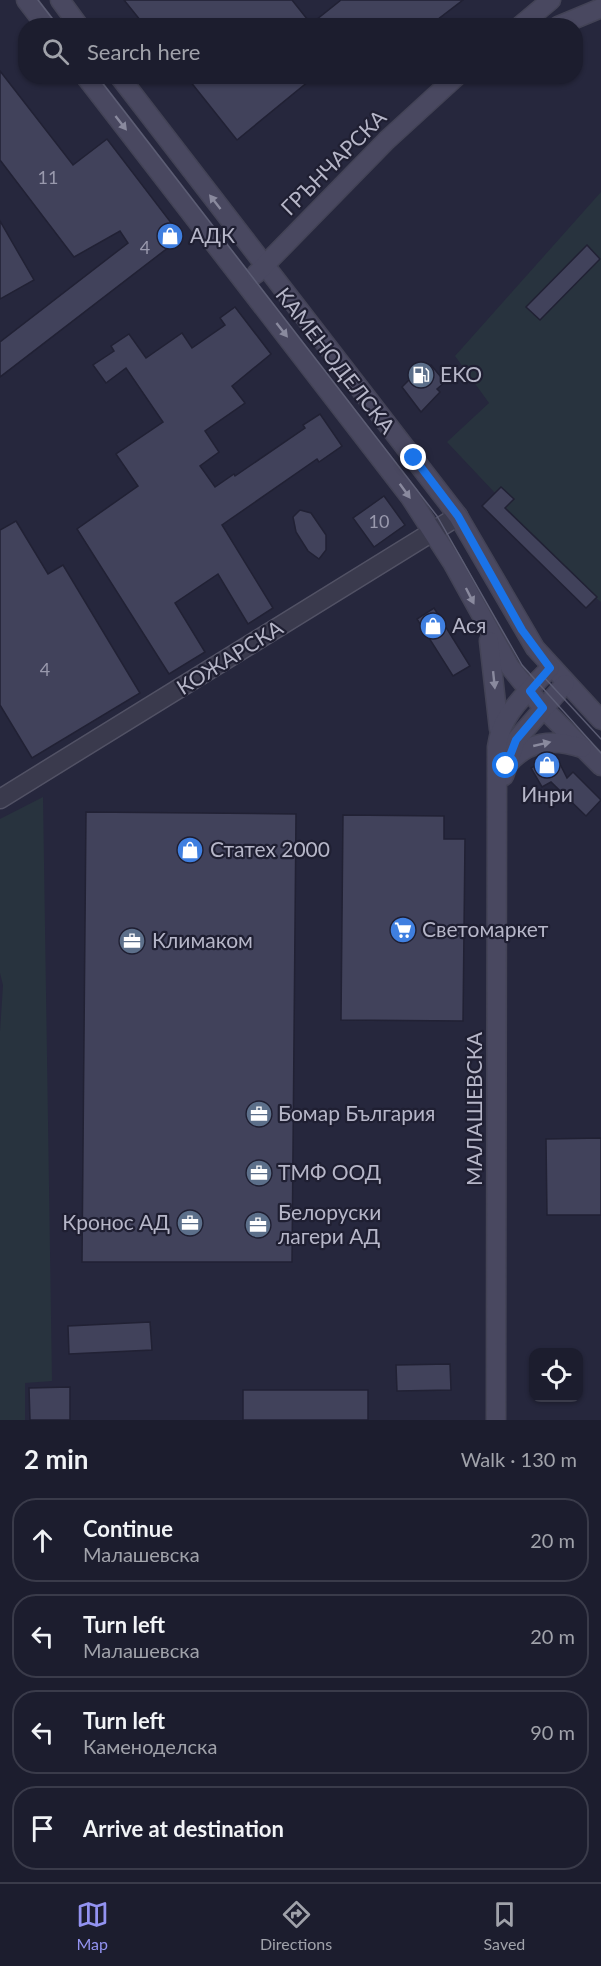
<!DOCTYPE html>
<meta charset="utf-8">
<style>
body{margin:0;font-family:Lato,sans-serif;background:#292a3a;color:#f1f3f6}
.controls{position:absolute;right:18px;bottom:18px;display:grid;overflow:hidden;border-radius:12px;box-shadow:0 2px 4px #0004}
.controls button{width:54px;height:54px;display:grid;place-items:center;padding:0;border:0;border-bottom:2px solid #3a3b4a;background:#1c1d2e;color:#f1f3f6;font:30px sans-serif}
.stop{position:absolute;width:18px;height:18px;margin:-14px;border:4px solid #1a73e8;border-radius:50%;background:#fff}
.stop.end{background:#1a73e8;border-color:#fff;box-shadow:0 2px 6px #0008}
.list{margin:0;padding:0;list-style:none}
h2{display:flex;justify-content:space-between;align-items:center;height:78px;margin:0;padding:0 24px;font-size:26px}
h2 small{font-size:20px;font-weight:400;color:#a0a2aa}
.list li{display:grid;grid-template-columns:39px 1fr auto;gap:18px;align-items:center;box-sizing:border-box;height:84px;margin:0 12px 12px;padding:0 12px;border:2px solid #3a3b4a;border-radius:24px}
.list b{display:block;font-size:22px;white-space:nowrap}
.list p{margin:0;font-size:20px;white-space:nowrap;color:#a0a2aa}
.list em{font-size:20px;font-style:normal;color:#a0a2aa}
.icon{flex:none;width:33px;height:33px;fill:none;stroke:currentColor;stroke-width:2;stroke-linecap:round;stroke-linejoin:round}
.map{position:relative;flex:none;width:601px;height:1420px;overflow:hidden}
.search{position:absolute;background:#1c1d2e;box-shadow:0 2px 4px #0004;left:18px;right:18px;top:18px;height:66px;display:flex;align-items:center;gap:15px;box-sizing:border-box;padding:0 21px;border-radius:24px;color:#a0a2aa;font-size:22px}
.sheet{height:462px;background:#1c1d2e}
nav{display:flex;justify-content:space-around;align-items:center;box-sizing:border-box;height:84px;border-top:2px solid #3a3b4a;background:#1c1d2e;font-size:16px;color:#a0a2aa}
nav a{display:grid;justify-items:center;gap:3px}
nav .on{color:#9393f1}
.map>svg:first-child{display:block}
.green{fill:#28333e}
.building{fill:#41425b;stroke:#212134;stroke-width:1.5}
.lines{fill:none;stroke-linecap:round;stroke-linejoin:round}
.street-casing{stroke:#525265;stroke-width:21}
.secondary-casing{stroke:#434356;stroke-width:21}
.street{stroke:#3a3a4d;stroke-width:18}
.secondary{stroke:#494860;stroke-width:18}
.tram{stroke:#5c5d74;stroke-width:1.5}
.oneway{fill:#8a8a9e}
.route{stroke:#1a73e8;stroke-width:8}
.labels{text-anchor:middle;stroke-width:4.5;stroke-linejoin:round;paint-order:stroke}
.number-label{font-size:18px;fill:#9999ad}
.street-label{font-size:21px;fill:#b6b6c8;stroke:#1f1f32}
.poi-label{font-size:21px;fill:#b6b6c8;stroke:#1f1f32;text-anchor:start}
</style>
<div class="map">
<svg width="601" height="1420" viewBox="0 0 601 1420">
<rect width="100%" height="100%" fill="#26273d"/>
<g class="green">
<path d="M601 192V602L596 598 586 608 482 506 495 493 447 442 489 403 455 356Z"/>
<path d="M43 797 52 1381 25 1383V1420H0V1032L3 985 0 973V819Z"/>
</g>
<g class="building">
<path d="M124 0H292L311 24 341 0H463L429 26H145Z"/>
<path d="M0 71 73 165 107 139 182 237 0 377V342L128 243 120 231 74 257 0 160Z"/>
<path d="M186 76H315L237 140Z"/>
<path d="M0 221 34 280 0 299Z"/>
<path d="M587 245 600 259 540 320 526 307Z"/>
<path d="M235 307 271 354 232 386 245 403 205 431 219 452 200 466 215 487 234 474 235 476 305 428 303 425 320 414 342 446 319 462 317 459 222 525 273 608 248 624 218 574 175 603 205 652 169 674 77 529 138 486 116 454 163 422 126 368 106 383 93 365 114 351 111 346 129 334 146 358 182 333 192 348 225 325 220 318Z"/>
<path d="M431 365 445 382 437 389 440 392 421 412 402 387 421 368 423 371Z"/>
<path d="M501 487 514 499 505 508 597 597 586 608 482 506Z"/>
<path d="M384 496 405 525 374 547 353 518Z"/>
<path d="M300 510 311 513 326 535V550L319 559 308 551 296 532 293 517Z"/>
<path d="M16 521 48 574 63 565 140 693 32 758 0 705V530Z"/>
<path d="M434 608 470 666 453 676 417 619Z"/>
<path d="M549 758 554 767 560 764 567 778 573 772 601 800 586 816 551 782 542 787 531 768Z"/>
<path d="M86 812 296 814 292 1262H82Z"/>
<path d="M343 815 444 816V839H465L463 1021 341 1020Z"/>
<path d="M601 1138V1215H547L546 1139Z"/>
<path d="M150 1322 152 1350 69 1354 68 1326Z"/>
<path d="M450 1364 451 1390 397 1391 396 1365Z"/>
<path d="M70 1387V1420H30L29 1388Z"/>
<rect x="243" y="1390" width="125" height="30"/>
</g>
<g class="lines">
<defs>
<path id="street" d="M0 799 458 516"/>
<g id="secondary">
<path d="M26 0 46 26"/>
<path d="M60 0 79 26"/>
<path d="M520 26 551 0"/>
<path d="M558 26 601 8"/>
<path d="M85 76 410 497 452 562 510 667 543 708 601 766"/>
<path d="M119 76 458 516 535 648 601 720"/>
<path d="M256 274 387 140 457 76"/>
<path d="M489 641 499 729"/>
<path d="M507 765C528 741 552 738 582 748"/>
<path d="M504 776 516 740 565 684"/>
<path d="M496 1420 497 747C501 713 528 692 550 668"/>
</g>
</defs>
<use href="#street" class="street-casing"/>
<use href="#secondary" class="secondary-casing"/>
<use href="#street" class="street"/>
<use href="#secondary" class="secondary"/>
<g class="tram">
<path d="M38 0 58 26"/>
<path d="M97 76 437 516 522 665 601 753"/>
<path d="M542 675 601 739"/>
</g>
</g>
<defs><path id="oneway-solid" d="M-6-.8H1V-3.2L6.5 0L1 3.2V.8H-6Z" transform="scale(1.5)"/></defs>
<g class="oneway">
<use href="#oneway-solid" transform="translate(121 123) rotate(52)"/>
<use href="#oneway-solid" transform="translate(215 202) rotate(-128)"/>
<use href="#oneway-solid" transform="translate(282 330) rotate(52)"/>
<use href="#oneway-solid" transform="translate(405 491) rotate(54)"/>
<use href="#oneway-solid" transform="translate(470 596) rotate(63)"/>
<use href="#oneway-solid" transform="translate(494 680) rotate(84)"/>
<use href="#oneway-solid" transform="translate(542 744) rotate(-13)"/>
</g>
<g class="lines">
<path class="route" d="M414 458 458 516 522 630 550 668 530 691 543 708 516 740 506 766"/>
</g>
<defs>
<symbol id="shop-disc" viewBox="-11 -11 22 22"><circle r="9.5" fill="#3f7fe0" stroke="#1f1f32"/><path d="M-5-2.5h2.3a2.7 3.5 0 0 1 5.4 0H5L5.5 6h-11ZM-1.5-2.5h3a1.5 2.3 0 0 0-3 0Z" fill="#fff"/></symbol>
<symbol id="fuel-disc" viewBox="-11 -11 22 22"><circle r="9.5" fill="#5c6f8a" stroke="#1f1f32"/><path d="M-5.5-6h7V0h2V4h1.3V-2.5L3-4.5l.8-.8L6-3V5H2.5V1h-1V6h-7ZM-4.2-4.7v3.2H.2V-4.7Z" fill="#fff"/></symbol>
<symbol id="supermarket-disc" viewBox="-11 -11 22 22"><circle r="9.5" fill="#3f7fe0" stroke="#1f1f32"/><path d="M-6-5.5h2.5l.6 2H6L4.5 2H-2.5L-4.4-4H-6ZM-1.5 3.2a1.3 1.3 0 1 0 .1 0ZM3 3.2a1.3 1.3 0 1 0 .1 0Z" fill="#fff"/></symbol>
<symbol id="office-disc" viewBox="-11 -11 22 22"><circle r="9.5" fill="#5c6f8a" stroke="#1f1f32"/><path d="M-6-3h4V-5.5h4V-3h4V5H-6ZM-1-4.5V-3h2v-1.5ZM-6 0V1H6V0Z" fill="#fff"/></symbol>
</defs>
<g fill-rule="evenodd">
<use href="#shop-disc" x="155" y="221" width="30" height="30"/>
<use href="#fuel-disc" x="406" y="360" width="30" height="30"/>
<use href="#shop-disc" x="418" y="611" width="30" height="30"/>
<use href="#shop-disc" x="532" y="750" width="30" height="30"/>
<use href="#shop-disc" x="175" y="835" width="30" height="30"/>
<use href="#supermarket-disc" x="388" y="915" width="30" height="30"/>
<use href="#office-disc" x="117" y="926" width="30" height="30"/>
<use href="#office-disc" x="244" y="1099" width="30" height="30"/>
<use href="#office-disc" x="244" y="1158" width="30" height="30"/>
<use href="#office-disc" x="175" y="1208" width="30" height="30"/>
<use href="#office-disc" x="243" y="1210" width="30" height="30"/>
</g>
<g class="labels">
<g class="number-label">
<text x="48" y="184">11</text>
<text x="145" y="254">4</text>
<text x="379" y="528">10</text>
<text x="45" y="676">4</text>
</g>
<g class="street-label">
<text transform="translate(334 163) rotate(-45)" y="7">ГРЪНЧАРСКА</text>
<text transform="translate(335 361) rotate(52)" y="7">КАМЕНОДЕЛСКА</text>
<text transform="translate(230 658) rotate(-32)" y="7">КОЖАРСКА</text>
<text transform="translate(475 1109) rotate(-90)" y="7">МАЛАШЕВСКА</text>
</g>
<g class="poi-label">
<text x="190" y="243">АДК</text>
<text x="440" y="382">EKO</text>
<text x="452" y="633">Ася</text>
<text x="547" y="802" text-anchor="middle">Инри</text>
<text x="210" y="857">Статех 2000</text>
<text x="422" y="937">Светомаркет</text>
<text x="152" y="948">Климаком</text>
<text x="278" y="1121">Бомар България</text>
<text x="278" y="1180">ТМФ ООД</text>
<text x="278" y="1220">Белоруски<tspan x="278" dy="24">лагери АД</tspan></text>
<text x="170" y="1230" text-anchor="end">Кронос АД</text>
</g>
</g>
</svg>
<div class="controls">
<button><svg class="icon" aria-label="locate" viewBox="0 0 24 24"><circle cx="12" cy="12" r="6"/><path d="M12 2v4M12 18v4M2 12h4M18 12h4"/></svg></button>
</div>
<div class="stop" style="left:506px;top:766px"></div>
<div class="stop end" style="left:414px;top:458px"></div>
<div class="search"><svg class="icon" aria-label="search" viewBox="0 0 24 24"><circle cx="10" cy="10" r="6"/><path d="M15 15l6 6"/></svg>Search here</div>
</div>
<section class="sheet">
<h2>2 min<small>Walk · 130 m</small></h2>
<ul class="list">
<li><svg class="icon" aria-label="ahead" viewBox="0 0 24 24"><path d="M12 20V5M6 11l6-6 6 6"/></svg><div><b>Continue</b><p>Малашевска</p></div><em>20 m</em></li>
<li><svg class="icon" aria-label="left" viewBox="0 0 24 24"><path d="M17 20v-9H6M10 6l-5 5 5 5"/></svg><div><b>Turn left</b><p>Малашевска</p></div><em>20 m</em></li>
<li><svg class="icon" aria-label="left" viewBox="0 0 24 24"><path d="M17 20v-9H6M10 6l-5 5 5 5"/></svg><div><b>Turn left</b><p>Каменоделска</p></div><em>90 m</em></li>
<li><svg class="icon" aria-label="arrive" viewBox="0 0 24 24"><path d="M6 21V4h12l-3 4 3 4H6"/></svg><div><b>Arrive at destination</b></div></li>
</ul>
</section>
<nav>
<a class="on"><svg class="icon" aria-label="map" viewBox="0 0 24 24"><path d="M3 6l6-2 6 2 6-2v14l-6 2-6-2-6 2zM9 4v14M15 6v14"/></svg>Map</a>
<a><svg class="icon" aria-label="directions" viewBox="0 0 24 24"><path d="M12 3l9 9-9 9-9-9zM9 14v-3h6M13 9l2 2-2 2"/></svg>Directions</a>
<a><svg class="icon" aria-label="saved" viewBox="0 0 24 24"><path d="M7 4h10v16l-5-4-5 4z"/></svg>Saved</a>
</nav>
